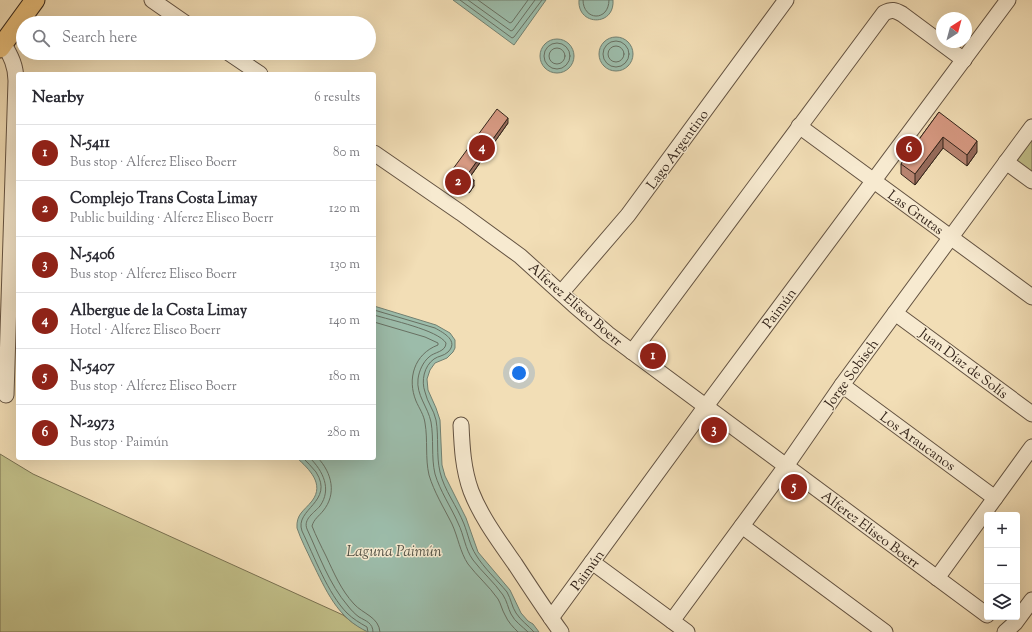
<!DOCTYPE html>
<meta charset="utf-8">
<style>
body{margin:0;font-family:"Sorts Mill Goudy",serif;background:#f2f2f3;color:#2b2b33}
.controls{position:absolute;right:12px;bottom:12px;display:grid;overflow:hidden;border-radius:4px;box-shadow:0 4px 16px #0002}
.controls button{width:36px;height:36px;display:grid;place-items:center;padding:0;border:0;border-bottom:1px solid #e1e1e2;background:#fff;color:#2b2b33;font:20px sans-serif}
.compass{position:absolute;left:936px;top:12px;width:36px;height:36px;border-radius:50%;background:#fff;box-shadow:0 4px 16px #0002;rotate:36deg}
.you{position:absolute;left:519px;top:373px;width:14px;height:14px;margin:-10px;border:3px solid #fff;border-radius:50%;background:#1a73e8;box-shadow:0 0 0 6px #1a73e833}
.badge{display:grid;place-items:center;width:26px;height:26px;border-radius:50%;background:#8f2418;color:#fff;font-size:13px;font-weight:700}
.pin{position:absolute;translate:-50% -50%;border:2px solid #fff;box-shadow:0 1px 4px #0006}
.list{margin:0;padding:0;list-style:none}
h2{display:flex;justify-content:space-between;align-items:center;height:52px;margin:0;padding:0 16px;font-size:17px}
h2 small{font-size:13px;font-weight:400;color:#7c7c81}
.list li{display:grid;grid-template-columns:26px 1fr auto;gap:12px;align-items:center;box-sizing:border-box;height:56px;padding:0 16px;border-top:1px solid #e1e1e2}
.list b{display:block;font-size:15px;white-space:nowrap}
.list p{margin:0;font-size:13px;white-space:nowrap;color:#7c7c81}
.list em{font-size:13px;font-style:normal;color:#7c7c81}
.icon{flex:none;width:22px;height:22px;fill:none;stroke:currentColor;stroke-width:2;stroke-linecap:round;stroke-linejoin:round}
.map{position:relative;flex:none;width:1032px;height:632px;overflow:hidden}
.search{position:absolute;background:#fff;box-shadow:0 4px 16px #0002;left:16px;top:16px;width:360px;height:44px;display:flex;align-items:center;gap:10px;box-sizing:border-box;padding:0 14px;border-radius:22px;color:#7c7c81;font-size:15px}
.panel{position:absolute;background:#fff;box-shadow:0 4px 16px #0002;left:16px;top:72px;width:360px;height:388px;border-radius:4px}
.map>svg:first-child{display:block}
.green{fill:#c1bf89;stroke:#7a7252}
.water{fill:#9cbcaa;stroke:#728071}
.lines{fill:none;stroke-linecap:round;stroke-linejoin:round}
.shore{stroke:#687062;stroke-width:1}
.minor-casing{stroke:#645342;stroke-width:17}
.major-casing{stroke:#34251b;stroke-width:21}
.minor{stroke:#f7ead0;stroke-width:15}
.major{stroke:#e9bf7b;stroke-width:19}
.wall{fill:#b88470;stroke:#34251b}
.shaded-wall{fill:#966b5b;stroke:#34251b}
.building{fill:#d69982;stroke:#34251b}
.labels{text-anchor:middle;stroke-width:3;stroke-linejoin:round;paint-order:stroke}
.street-label{font-size:14px;fill:#34251b;stroke:#f7ead0}
.water-label{font-size:15px;font-style:italic;fill:#535246;stroke:#f7ead0}
</style>
<div class="map">
<svg width="1032" height="632" viewBox="0 0 1032 632">
<rect width="100%" height="100%" fill="#f2deb6"/>
<filter id="stains"><feTurbulence type="fractalNoise" baseFrequency=".005" numOctaves="4"/><feColorMatrix values="0 0 0 0 .2 0 0 0 0 .09 0 0 0 0 .02 0 0 0 .5 -.17"/></filter>
<radialGradient id="worn" r=".72"><stop offset=".6" stop-color="#630" stop-opacity="0"/><stop offset="1" stop-color="#630" stop-opacity=".3"/></radialGradient>
<g class="green">
<path d="M1032 138V173L1016 160Z"/>
<path d="M0 454 33 474 343 615 353 623 368 632H0Z"/>
</g>
<g class="water">
<path d="M453 0H546L514 45Z"/>
<path d="M579 0H613C615 27 577 26 579 0Z"/>
<circle cx="616" cy="54" r="17"/>
<circle cx="557" cy="56" r="17"/>
<path d="M374 306 436 325 450 333 455 340V348L453 352 447 358 435 363 430 370 427 379 428 390 436 408 440 420 442 465 445 476 466 518 478 552 510 590 521 613 528 621 533 624 539 632H368C337 618 326 590 312 562 307 551 301 540 297 528 296 514 304 511 312 501 325 484 309 469 297 458H374Z"/>
</g>
<g class="lines">
<g class="shore">
<path d="M460 0 512 38 514 37 542 0"/>
<path d="M468 0 511 31 513 30 535 0"/>
<path d="M478 0 510 23 512 22 528 0"/>
<path d="M583 0C583 21 609 22 609 0"/>
<circle cx="616" cy="54" r="13"/>
<circle cx="557" cy="56" r="13"/>
<circle cx="616" cy="54" r="8"/>
<circle cx="557" cy="56" r="8"/>
<path d="M374 310 435 328C444 333 459 341 448 352 444 356 438 356 434 359 424 366 421 381 425 392 427 402 434 410 436 420 439 437 436 455 440 472 444 490 457 506 464 524 468 534 470 546 476 555 484 568 497 580 507 592 511 599 512 607 516 613 521 621 528 625 534 632"/>
<path d="M374 315C390 320 438 330 446 343 446 352 434 352 429 357 423 362 419 371 418 379 416 395 428 407 431 422 434 439 431 457 435 474 440 491 451 507 458 523 464 535 465 549 473 560 482 572 494 582 503 595 507 601 508 608 511 614 515 622 522 626 528 632"/>
<path d="M374 322 425 337 438 343V345C414 354 407 379 416 401 419 408 424 415 425 423 428 440 425 458 429 475 434 492 444 508 452 524 458 537 460 552 468 564 477 576 489 586 498 599 501 604 502 610 505 615 508 622 513 627 518 632"/>
<path d="M303 458C307 462 312 467 316 472 335 502 294 509 302 531 314 556 328 594 347 613 353 619 360 623 367 627L368 632"/>
<path d="M310 458C323 471 332 489 320 506 314 513 303 519 307 529 319 555 329 584 348 606 351 610 355 614 359 617 366 621 373 623 373 632"/>
<path d="M318 458C332 473 337 494 323 511 319 516 314 519 312 526 316 536 321 546 326 556 334 573 341 590 354 604 363 614 379 617 380 632"/>
</g>
<defs>
<g id="minor">
<path d="M152 0 185 23"/>
<path d="M3 43C11 56 16 66 16 81L6 395"/>
<path d="M229 53 260 74"/>
<path d="M799 126 1032 297"/>
<path d="M374 153 461 213 520 256 574 305 608 334 987 615"/>
<path d="M1006 162 1032 181"/>
<path d="M561 293 628 215 786 0"/>
<path d="M895 313 1032 414"/>
<path d="M632 352 884 13C892 9 895 10 902 14L964 60"/>
<path d="M842 385 995 498"/>
<path d="M461 425C462 447 463 469 471 491 481 517 499 541 515 564 530 587 545 610 561 632"/>
<path d="M742 526 885 632"/>
<path d="M592 562 687 632"/>
<path d="M937 578 1032 447"/>
<path d="M551 618 706 406 1008 0"/>
<path d="M672 621 786 466 842 385 1032 127"/>
<path d="M1005 632 1015 623 1032 600"/>
</g>
<path id="major" d="M0 48 35 0"/>
</defs>
<use href="#minor" class="minor-casing"/>
<use href="#major" class="major-casing"/>
<use href="#minor" class="minor"/>
<use href="#major" class="major"/>
</g>
<g class="wall">
<path d="M939 112 977 152 967 166 943 148 915 185 901 174V164Z"/>
<path d="M508 123 470 177 474 186 469 193 462 188 459 191 447 183V177Z"/>
</g>
<g class="shaded-wall">
<path d="M508 118V123L467 181V175Z"/>
<path d="M943 137V148L915 185V174Z"/>
<path d="M977 141V152L967 166V155Z"/>
<path d="M474 180V186L469 193V188Z"/>
<path d="M462 182V188L459 191V186Z"/>
</g>
<g class="building">
<path d="M497 109 508 118 467 175 474 180 469 188 462 182 459 186 447 177Z"/>
<path d="M939 112 977 141 967 155 943 137 915 174 901 164Z"/>
</g>
<g class="labels">
<g class="street-label">
<text transform="translate(677 149) rotate(-54)" y="5">Lago Argentino</text>
<text transform="translate(916 212) rotate(36)" y="5">Las Grutas</text>
<text transform="translate(576 304) rotate(41)" y="5">Alferez Eliseo Boerr</text>
<text transform="translate(779 308) rotate(-53)" y="5">Paimún</text>
<text transform="translate(964 363) rotate(37)" y="5">Juan Díaz de Solís</text>
<text transform="translate(851 373) rotate(-54)" y="5">Jorge Sobisch</text>
<text transform="translate(918 441) rotate(36)" y="5">Los Araucanos</text>
<text transform="translate(871 529) rotate(37)" y="5">Alferez Eliseo Boerr</text>
<text transform="translate(587 570) rotate(-54)" y="5">Paimún</text>
</g>
<g class="water-label">
<text x="394" y="556">Laguna Paimún</text>
</g>
</g>
<rect width="100%" height="100%" filter="url(#stains)"/>
<rect width="100%" height="100%" fill="url(#worn)"/>
</svg>
<div class="controls">
<button>+</button>
<button>−</button>
<button><svg class="icon" aria-label="layers" viewBox="0 0 24 24"><path d="M12 4l9 5-9 5-9-5zM3 14l9 5 9-5"/></svg></button>
</div>
<svg class="compass" viewBox="-18 -18 36 36"><path d="M0-13l5 13h-10z" fill="#e53935"/><path d="M0 13l5-13h-10z" fill="#7c7c81"/></svg>
<div class="you"></div>
<div class="pin badge" style="left:653px;top:356px">1</div>
<div class="pin badge" style="left:458px;top:182px">2</div>
<div class="pin badge" style="left:714px;top:430px">3</div>
<div class="pin badge" style="left:482px;top:148px">4</div>
<div class="pin badge" style="left:794px;top:487px">5</div>
<div class="pin badge" style="left:909px;top:149px">6</div>
<div class="search"><svg class="icon" aria-label="search" viewBox="0 0 24 24"><circle cx="10" cy="10" r="6"/><path d="M15 15l6 6"/></svg>Search here</div>
<section class="panel">
<h2>Nearby<small>6 results</small></h2>
<ul class="list">
<li><span class="badge">1</span><div><b>N-5411</b><p>Bus stop · Alferez Eliseo Boerr</p></div><em>80 m</em></li>
<li><span class="badge">2</span><div><b>Complejo Trans Costa Limay</b><p>Public building · Alferez Eliseo Boerr</p></div><em>120 m</em></li>
<li><span class="badge">3</span><div><b>N-5406</b><p>Bus stop · Alferez Eliseo Boerr</p></div><em>130 m</em></li>
<li><span class="badge">4</span><div><b>Albergue de la Costa Limay</b><p>Hotel · Alferez Eliseo Boerr</p></div><em>140 m</em></li>
<li><span class="badge">5</span><div><b>N-5407</b><p>Bus stop · Alferez Eliseo Boerr</p></div><em>180 m</em></li>
<li><span class="badge">6</span><div><b>N-2973</b><p>Bus stop · Paimún</p></div><em>280 m</em></li>
</ul>
</section>
</div>
